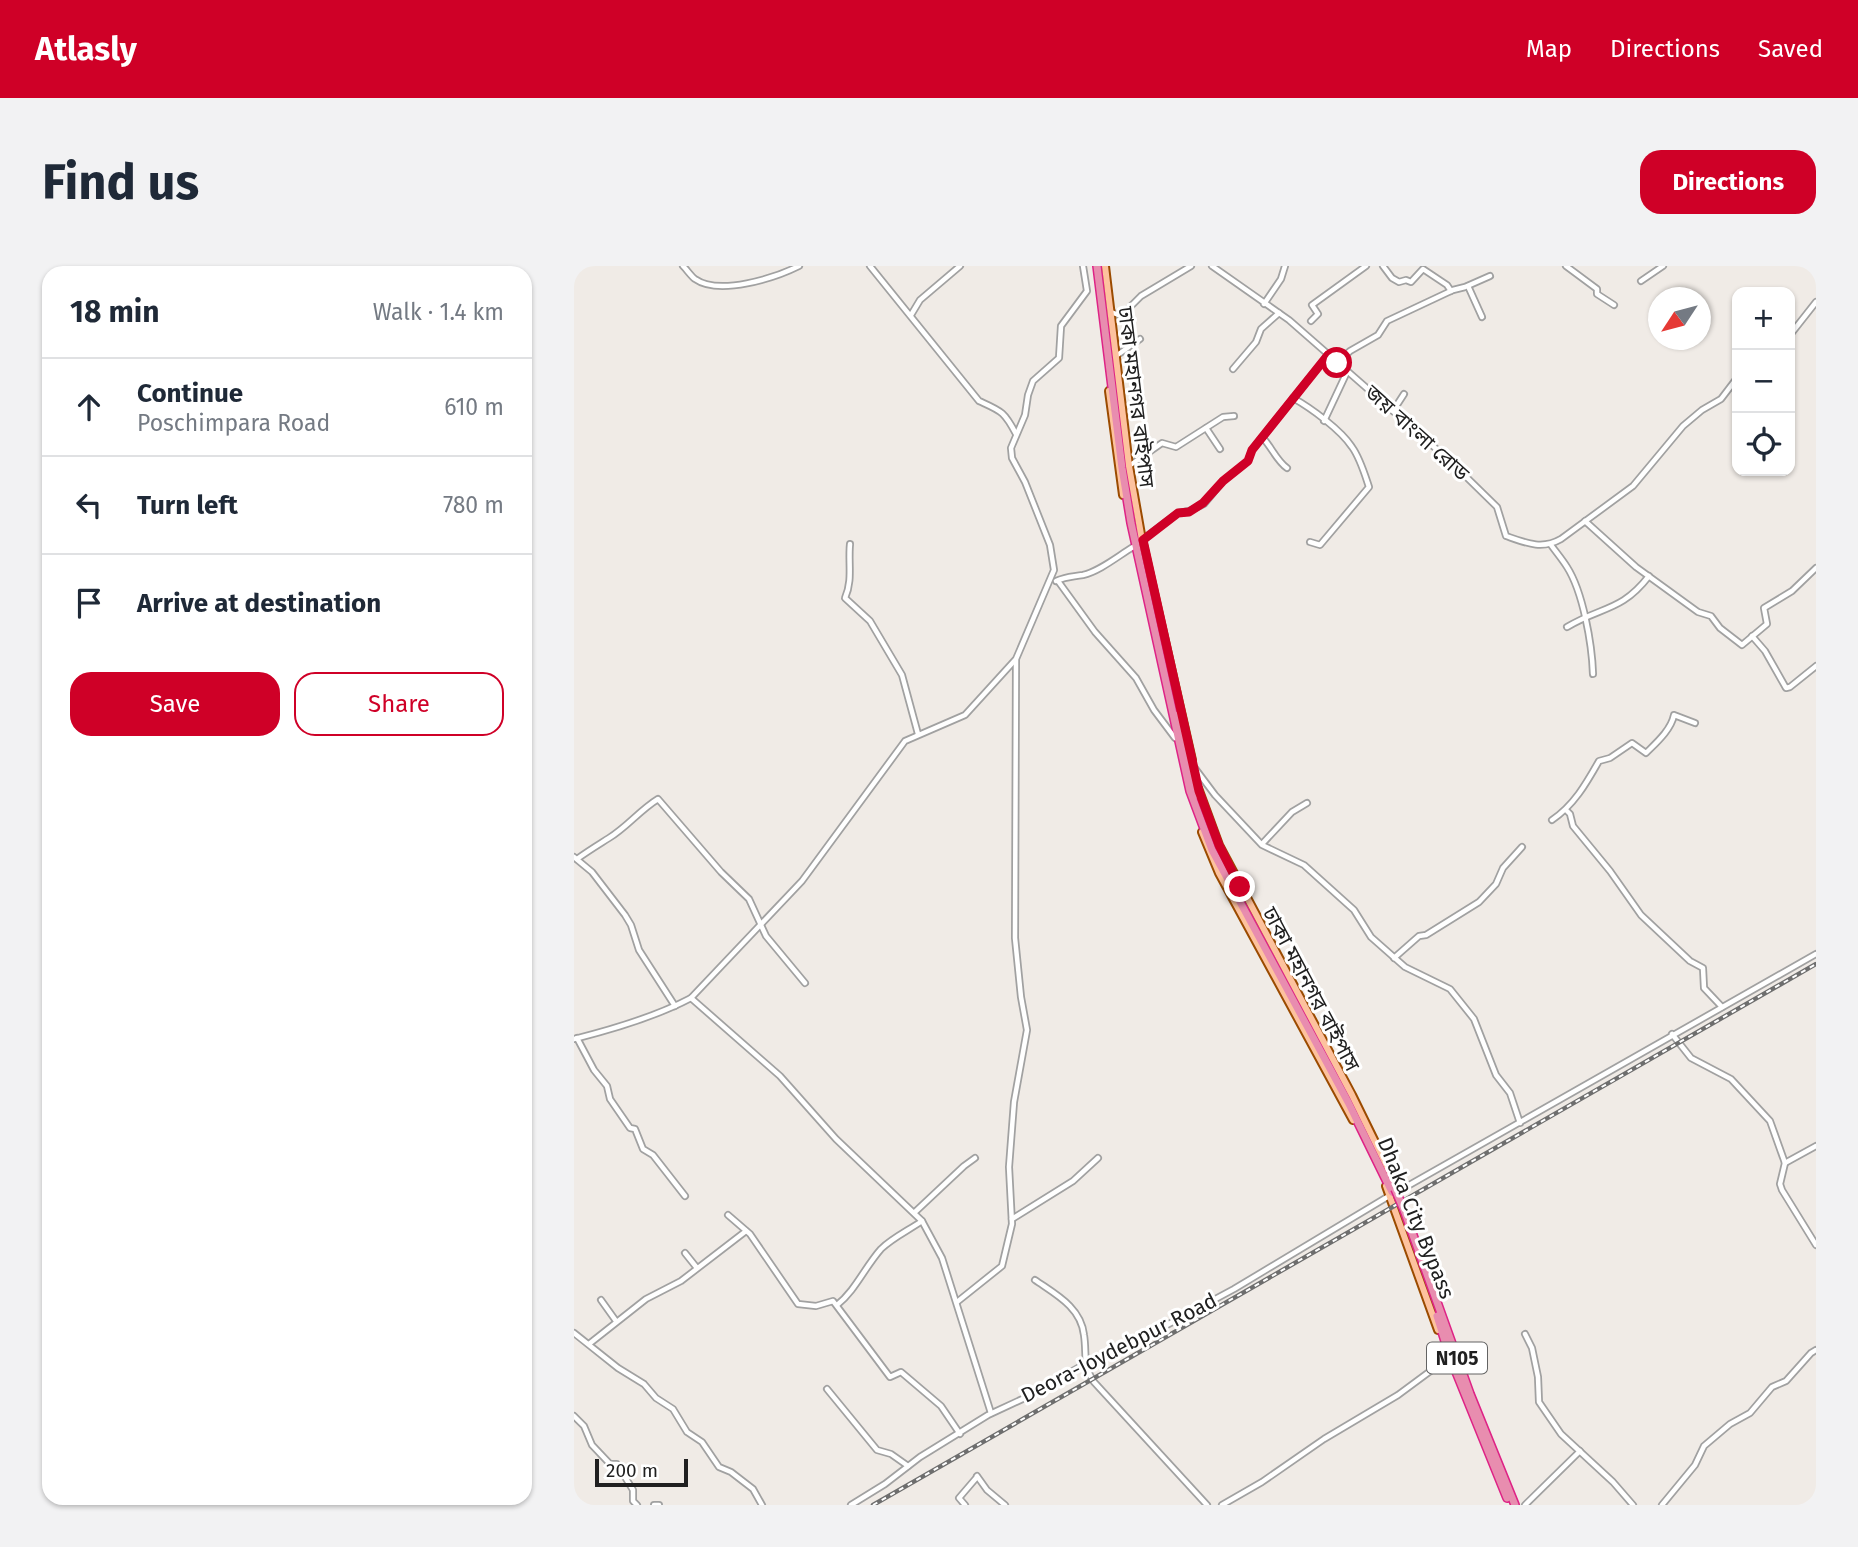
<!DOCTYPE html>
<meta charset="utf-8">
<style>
body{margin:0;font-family:"Fira Sans","Noto Sans Bengali",sans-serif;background:#f2f2f3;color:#1f2937}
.controls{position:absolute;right:21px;top:21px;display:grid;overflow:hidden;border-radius:14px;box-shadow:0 2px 5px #0004}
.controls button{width:63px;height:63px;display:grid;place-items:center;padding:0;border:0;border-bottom:2px solid #e0e1e3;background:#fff;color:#1f2937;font:35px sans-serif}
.compass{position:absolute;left:1074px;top:21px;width:63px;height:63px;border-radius:50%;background:#fff;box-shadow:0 2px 5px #0004;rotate:234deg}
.scale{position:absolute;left:21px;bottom:18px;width:93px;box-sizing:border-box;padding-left:7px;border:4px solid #202020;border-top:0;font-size:19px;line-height:24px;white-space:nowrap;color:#202020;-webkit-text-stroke:5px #fff;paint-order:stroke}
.stop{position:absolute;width:21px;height:21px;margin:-16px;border:5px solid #cf0027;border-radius:50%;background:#fff}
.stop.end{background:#cf0027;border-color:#fff;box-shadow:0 2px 7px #0008}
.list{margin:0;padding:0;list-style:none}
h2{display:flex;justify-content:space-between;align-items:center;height:91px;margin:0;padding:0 28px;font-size:30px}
h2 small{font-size:23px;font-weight:400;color:#747a83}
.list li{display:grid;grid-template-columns:46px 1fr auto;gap:21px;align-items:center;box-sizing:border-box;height:98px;padding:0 28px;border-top:2px solid #e0e1e3}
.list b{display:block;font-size:26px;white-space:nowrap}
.list p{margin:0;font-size:23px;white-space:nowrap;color:#747a83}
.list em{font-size:23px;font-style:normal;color:#747a83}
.actions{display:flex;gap:14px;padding:21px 28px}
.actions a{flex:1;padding:16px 0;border:2px solid #cf0027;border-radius:21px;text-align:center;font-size:24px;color:#cf0027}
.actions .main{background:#cf0027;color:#fff}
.icon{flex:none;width:38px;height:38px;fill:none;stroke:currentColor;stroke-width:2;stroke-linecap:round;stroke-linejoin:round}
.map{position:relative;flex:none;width:1242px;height:1239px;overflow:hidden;border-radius:21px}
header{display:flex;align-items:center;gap:42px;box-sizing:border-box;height:98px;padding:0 35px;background:#cf0027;color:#fff}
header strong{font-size:33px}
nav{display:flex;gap:38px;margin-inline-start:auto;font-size:24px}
.intro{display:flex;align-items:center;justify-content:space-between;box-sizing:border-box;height:168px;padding:0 42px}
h1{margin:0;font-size:49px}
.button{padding:18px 32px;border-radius:21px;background:#cf0027;color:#fff;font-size:24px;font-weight:700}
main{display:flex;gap:42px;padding:0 42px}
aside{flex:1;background:#fff;border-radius:21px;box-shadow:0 2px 5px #0004}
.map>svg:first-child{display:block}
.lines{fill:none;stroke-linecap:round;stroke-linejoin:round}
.minor-casing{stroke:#a1a1a1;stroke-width:8}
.major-casing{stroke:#9b4b00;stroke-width:10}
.highway-casing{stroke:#de2386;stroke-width:10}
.minor{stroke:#fff;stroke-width:4.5}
.major{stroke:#fdc29e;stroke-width:6}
.highway{stroke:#e88daf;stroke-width:7}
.rail-casing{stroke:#6e6e6e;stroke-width:4.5}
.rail{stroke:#fff;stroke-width:2;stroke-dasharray:5;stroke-linecap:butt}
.highway-bridge-casing{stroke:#de2386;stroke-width:10;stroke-linecap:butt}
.highway-bridge{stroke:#e88daf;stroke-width:7}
.route{stroke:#cf0027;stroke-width:9}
.labels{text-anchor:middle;stroke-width:6;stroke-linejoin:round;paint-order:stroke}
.shield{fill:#fff;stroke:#636363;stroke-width:2}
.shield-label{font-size:19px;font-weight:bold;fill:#202020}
.street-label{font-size:21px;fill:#202020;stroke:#fff}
</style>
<header>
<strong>Atlasly</strong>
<nav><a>Map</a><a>Directions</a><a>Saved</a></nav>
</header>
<div class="intro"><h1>Find us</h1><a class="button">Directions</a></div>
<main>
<aside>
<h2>18 min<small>Walk · 1.4 km</small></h2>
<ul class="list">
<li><svg class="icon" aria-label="ahead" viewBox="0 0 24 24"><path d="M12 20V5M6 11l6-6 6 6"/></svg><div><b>Continue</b><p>Poschimpara Road</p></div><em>610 m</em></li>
<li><svg class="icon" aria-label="left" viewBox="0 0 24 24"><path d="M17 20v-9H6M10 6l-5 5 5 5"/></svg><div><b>Turn left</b></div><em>780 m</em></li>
<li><svg class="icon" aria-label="arrive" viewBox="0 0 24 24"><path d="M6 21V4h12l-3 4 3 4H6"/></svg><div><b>Arrive at destination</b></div></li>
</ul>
<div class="actions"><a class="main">Save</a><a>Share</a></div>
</aside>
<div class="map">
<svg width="1242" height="1239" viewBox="0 0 1242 1239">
<rect width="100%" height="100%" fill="#f0ebe6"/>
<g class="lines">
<defs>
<g id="minor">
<path d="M109 0C113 4 117 10 121 13 145 30 201 12 225 0"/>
<path d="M296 0 405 135C427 145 430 145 442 168"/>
<path d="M638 0 715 54 876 195 923 241 932 270C952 277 968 284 987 273L1059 220 1109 160 1128 144 1147 133 1163 112"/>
<path d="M809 0 818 12 825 16 832 14 837 16 849 3 873 19 877 25"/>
<path d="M992 0 1023 23V28L1040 39"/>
<path d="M1067 15 1089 0"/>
<path d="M894 20 908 51"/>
<path d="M690 38 707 13 711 0"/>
<path d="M537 46 547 50 567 30 617 0"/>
<path d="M337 49 346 34 386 0"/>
<path d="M737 55 744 48 738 39 792 0"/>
<path d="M1216 69 1242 36"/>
<path d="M542 90 566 73"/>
<path d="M763 97 776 85 804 69 813 55 879 24 891 21 916 10"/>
<path d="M659 103 682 76 687 63 705 47"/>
<path d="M719 132C737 142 767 164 778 181 786 192 791 209 795 221L746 279 736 276"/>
<path d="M819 145 830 128"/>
<path d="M750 155 773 106"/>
<path d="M632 162 646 183"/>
<path d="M689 172C698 182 703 195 713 202"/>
<path d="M555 200 588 177 602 181 649 151 660 150"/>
<path d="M1011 255 1062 301 1124 346 1137 350 1146 362 1168 379 1193 358 1190 342 1218 325 1242 302"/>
<path d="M568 274 604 247 615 245 630 238 649 215 674 195 678 184 754 89"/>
<path d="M276 278C274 297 279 314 271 332L296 355 328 409 344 468"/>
<path d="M977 279C982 286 988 293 993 301 1009 326 1018 378 1019 408"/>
<path d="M482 315C493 310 497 311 509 309 526 305 544 290 559 281"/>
<path d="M484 315 521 366 562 412 580 444 601 472"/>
<path d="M993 361C1028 340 1047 346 1075 310"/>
<path d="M1178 370 1191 385 1212 422 1216 421 1242 400"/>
<path d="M620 501 641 529 688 579 730 599 780 644 797 671 831 701 876 723 900 753 922 809 936 827 946 857"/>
<path d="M992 544 996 548 999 560 1036 605 1067 649 1116 695 1129 702 1130 722 1148 741"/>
<path d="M978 554C1000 539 1012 518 1025 495L1036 492 1058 477 1072 487C1082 477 1097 464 1100 449L1121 457"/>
<path d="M688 578 718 546 733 537"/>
<path d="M0 591 18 606 51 649 57 659 65 684 101 740"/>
<path d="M3 593C14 585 24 579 35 572 53 561 66 544 84 533L147 606 175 633 192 670 231 717"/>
<path d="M820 692 845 670 852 669 905 636 922 618 929 602 948 581"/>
<path d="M117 732 206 810 262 873 348 955 368 992 417 1147"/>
<path d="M1098 768 1117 792 1157 813 1196 855 1211 897 1206 918 1208 924 1242 979"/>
<path d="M3 772 20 804 33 820 36 833 56 862 61 863 69 883 79 889 111 930"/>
<path d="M0 773C40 763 81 751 117 732L228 615 331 475 391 449 442 393 480 304 476 279 451 216 438 192 437 182 451 149 454 129 459 115 485 92 487 60 513 25 509 0"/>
<path d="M1211 897 1242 880"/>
<path d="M823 926 1242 688"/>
<path d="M341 946 390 900 401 892"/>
<path d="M154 949 176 968 224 1038 242 1040 259 1035 316 1111 327 1106 367 1140 386 1168"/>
<path d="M438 953 499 915 524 892"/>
<path d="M111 987 123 1002"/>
<path d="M461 1014C481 1028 507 1041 510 1069 513 1089 508 1098 520 1116L633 1239"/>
<path d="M27 1034 42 1055"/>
<path d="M383 1036 428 1000 438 958 435 901 440 836 453 764 447 731 441 672 442 394"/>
<path d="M263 1039C281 1025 291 1001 307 983 318 972 335 964 348 955"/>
<path d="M0 1067 44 1102 70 1118 82 1132 99 1143 113 1166 128 1176 145 1201 157 1206 179 1223 188 1239"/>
<path d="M951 1068 958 1082 964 1111 965 1136 987 1168 1039 1216 1059 1239"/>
<path d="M15 1078 72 1033 107 1015 172 965"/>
<path d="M253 1123 303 1184 317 1188 334 1200"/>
<path d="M0 1150 10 1160 18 1179 36 1198H43L59 1224V1235L63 1239"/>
<path d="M403 1210 413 1224 431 1239"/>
<path d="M80 1239H85"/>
<path d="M277 1239 311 1218 346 1191 414 1149 455 1130 511 1098 565 1074 660 1023 815 930"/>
<path d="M391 1239 385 1232 403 1211"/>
<path d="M648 1239 688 1216 750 1173 824 1129 874 1092"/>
<path d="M951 1239 1006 1185"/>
<path d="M1088 1239 1121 1199 1130 1180 1156 1158 1176 1147 1198 1121 1212 1115 1237 1087 1242 1084"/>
</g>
<g id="major">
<path d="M531 0 555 200 568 274 618 494"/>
<path d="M535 125 549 229"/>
<path d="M624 522 645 579 778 829 825 925"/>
<path d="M628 566 645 607 779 854"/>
<path d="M812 920 864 1064"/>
</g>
<g id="highway">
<path d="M523 0 548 202 557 257 616 525 638 584 774 836 818 926"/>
<path d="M604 449 623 529"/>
<path d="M830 944 896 1128 941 1239"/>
<path d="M863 1050 876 1091 933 1232"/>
</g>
</defs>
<use href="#minor" class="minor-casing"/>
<use href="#major" class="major-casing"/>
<use href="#highway" class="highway-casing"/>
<use href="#minor" class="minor"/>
<use href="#major" class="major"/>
<use href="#highway" class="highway"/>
<defs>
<path id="rail" d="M299 1239 1242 698"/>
</defs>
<use href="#rail" class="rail-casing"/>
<use href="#rail" class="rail"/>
<defs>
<path id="highway-bridge" d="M821 923 830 944"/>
</defs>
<use href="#highway-bridge" class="highway-bridge-casing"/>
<use href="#highway-bridge" class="highway-bridge"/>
</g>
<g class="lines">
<path class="route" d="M666 621 645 579 625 525 569 274 604 247 615 246 629 237 649 215 674 195 678 184 754 89 763 97"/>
</g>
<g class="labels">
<rect class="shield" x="853" y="1076.5" width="60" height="31" rx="5"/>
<g class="shield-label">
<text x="883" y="1099">N105</text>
</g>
<g class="street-label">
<text transform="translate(562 131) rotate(83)" y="7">ঢাকা মহানগর বাইপাস</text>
<text transform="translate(843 167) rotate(42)" y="7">জয় বাংলা রোড</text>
<text transform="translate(737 723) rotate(62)" y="7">ঢাকা মহানগর বাইপাস</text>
<text transform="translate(842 952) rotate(68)" y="7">Dhaka City Bypass</text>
<text transform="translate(545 1082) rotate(-27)" y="7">Deora-Joydebpur Road</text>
</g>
</g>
</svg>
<div class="controls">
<button>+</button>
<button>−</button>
<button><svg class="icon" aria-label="locate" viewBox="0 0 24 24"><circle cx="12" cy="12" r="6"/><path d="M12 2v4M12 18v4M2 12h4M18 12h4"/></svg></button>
</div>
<svg class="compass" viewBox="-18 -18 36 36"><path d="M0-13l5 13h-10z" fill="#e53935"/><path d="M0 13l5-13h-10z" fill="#747a83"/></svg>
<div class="scale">200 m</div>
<div class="stop" style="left:763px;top:97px"></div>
<div class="stop end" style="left:666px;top:621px"></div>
</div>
</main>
